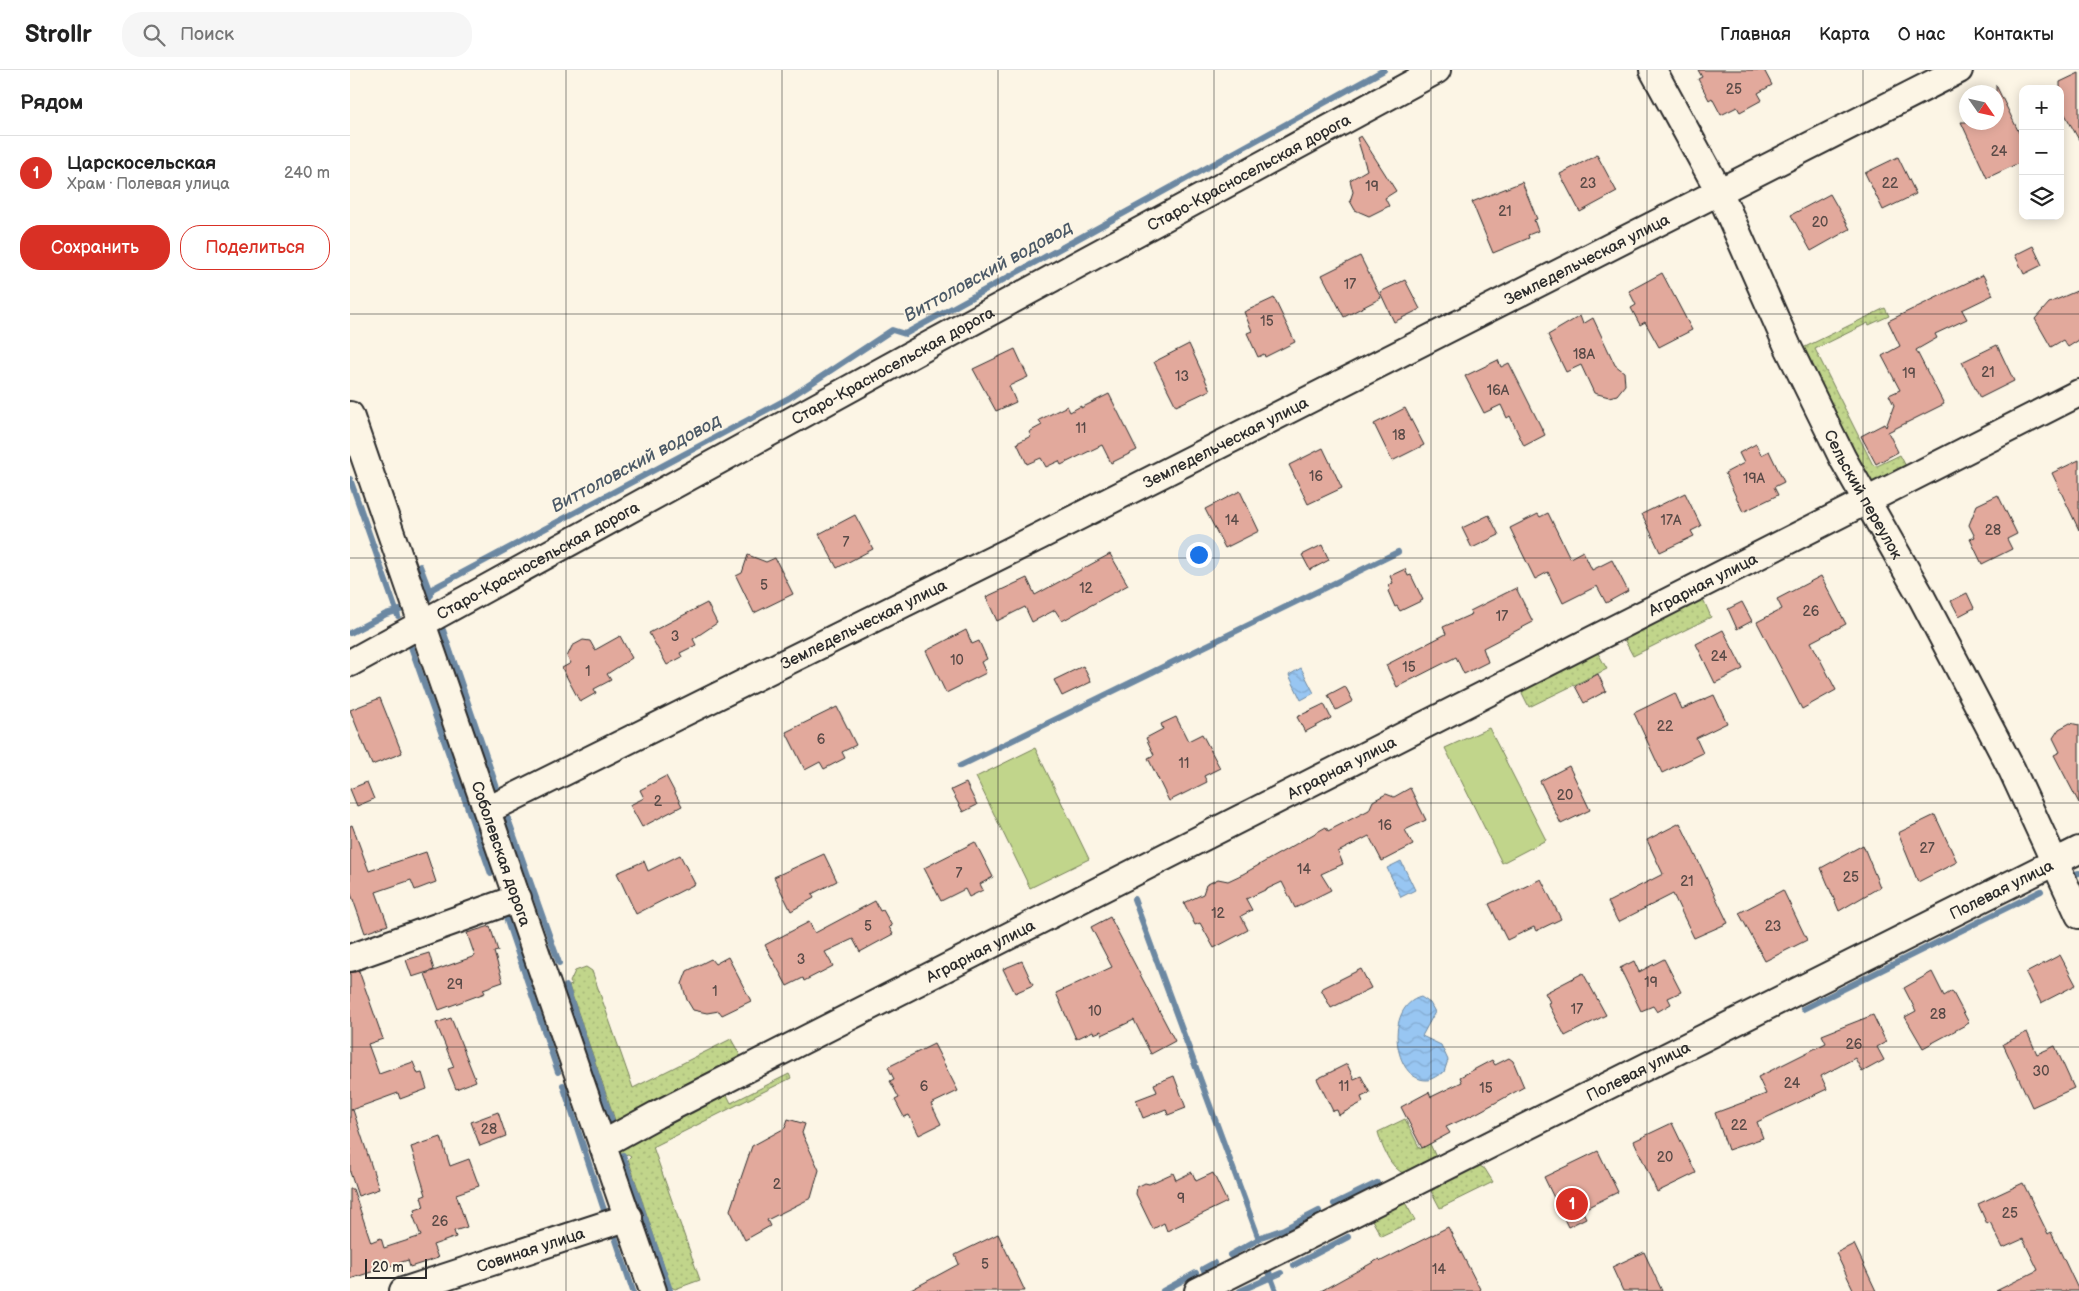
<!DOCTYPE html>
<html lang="ru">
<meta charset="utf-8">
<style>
body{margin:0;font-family:"Balsamiq Sans",sans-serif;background:#f6f6f6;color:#222}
.controls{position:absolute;right:15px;top:15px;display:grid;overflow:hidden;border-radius:10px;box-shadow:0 2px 12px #0003}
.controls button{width:45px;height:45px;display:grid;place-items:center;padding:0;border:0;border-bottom:1px solid #e0e0e0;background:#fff;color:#222;font:25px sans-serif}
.compass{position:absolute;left:1609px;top:15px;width:45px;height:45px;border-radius:50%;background:#fff;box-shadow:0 2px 12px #0003;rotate:124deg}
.scale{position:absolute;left:15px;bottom:12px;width:62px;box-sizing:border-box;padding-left:5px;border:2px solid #2b2b2b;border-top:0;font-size:14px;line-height:18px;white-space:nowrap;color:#2b2b2b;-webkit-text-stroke:4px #fcf5e5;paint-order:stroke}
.you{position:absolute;left:848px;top:484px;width:18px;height:18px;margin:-12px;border:4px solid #fff;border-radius:50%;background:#1a73e8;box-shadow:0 0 0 8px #1a73e833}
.badge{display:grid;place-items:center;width:32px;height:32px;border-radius:50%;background:#d93025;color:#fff;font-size:16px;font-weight:700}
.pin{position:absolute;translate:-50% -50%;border:2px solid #fff;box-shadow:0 1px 5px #0006}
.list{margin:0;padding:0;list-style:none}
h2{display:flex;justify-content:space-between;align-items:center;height:65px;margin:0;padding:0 20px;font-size:21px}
h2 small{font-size:16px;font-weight:400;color:#767676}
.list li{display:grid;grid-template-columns:32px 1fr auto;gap:15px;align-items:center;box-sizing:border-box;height:75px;padding:0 20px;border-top:1px solid #e0e0e0}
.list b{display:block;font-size:19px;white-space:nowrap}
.list p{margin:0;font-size:16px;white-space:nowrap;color:#767676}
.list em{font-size:16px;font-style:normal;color:#767676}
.actions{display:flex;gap:10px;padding:15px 20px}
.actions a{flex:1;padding:11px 0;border:1px solid #d93025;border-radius:20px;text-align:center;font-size:18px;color:#d93025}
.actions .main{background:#d93025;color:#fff}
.icon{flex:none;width:28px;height:28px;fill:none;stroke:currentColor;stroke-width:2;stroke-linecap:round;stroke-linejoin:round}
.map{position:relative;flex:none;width:1729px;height:1221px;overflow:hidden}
header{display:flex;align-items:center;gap:30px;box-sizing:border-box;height:70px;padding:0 25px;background:#fff;border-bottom:1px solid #e0e0e0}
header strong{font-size:24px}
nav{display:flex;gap:28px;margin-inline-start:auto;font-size:18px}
.search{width:350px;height:45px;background:#f6f6f6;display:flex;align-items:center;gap:12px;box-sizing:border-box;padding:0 18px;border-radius:20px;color:#767676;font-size:19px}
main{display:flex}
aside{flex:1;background:#fff}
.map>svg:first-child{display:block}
.grass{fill:url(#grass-dots);stroke:#76805b}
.park{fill:#c1d58b;stroke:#76805b}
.water{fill:url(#water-waves);stroke:#6c88a2}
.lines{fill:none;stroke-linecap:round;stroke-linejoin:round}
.stream{stroke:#6c88a2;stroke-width:6}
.building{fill:#e2a99c;stroke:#2b2b2b}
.minor-casing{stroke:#2b2b2b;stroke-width:30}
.minor{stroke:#fcf5e5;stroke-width:26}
.grid{fill:none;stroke:#2b2b2b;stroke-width:1;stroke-opacity:0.55}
.labels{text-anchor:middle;stroke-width:4;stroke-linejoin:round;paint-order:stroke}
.number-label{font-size:14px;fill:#594a47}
.street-label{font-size:16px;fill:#2b2b2b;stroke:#fcf5e5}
.water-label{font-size:18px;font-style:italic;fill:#4c5a67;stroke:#fcf5e5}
</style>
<header>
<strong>Strollr</strong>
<div class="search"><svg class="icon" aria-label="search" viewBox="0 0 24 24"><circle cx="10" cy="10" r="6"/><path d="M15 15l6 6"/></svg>Поиск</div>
<nav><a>Главная</a><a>Карта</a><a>О нас</a><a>Контакты</a></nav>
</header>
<main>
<aside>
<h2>Рядом<small></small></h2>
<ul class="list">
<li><span class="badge">1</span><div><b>Царскосельская</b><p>Храм · Полевая улица</p></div><em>240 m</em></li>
</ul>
<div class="actions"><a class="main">Сохранить</a><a>Поделиться</a></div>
</aside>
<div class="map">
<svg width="1729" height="1221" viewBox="0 0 1729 1221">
<defs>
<pattern id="grass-dots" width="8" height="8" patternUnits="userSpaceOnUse" patternTransform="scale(1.25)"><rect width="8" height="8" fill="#c1d58b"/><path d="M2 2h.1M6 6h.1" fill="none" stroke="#a6b778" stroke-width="1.8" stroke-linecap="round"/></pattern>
<pattern id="water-waves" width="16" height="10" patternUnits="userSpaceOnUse" patternTransform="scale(1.25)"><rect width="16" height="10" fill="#98c6f2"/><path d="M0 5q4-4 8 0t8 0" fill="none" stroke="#83aad0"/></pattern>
</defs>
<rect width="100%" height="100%" fill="#fcf5e5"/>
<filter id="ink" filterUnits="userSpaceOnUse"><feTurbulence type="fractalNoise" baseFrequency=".02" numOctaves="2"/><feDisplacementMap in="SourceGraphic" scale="10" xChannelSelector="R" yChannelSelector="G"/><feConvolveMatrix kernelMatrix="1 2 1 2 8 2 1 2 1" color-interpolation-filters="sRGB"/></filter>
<g filter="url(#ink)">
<g class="grass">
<path d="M1535 238 1539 246 1519 255 1518 253 1465 279 1523 395 1527 396 1550 385 1558 400 1524 420 1449 292 1453 278Z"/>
<path d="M1346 525 1354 531 1361 547 1283 586 1275 571V560Z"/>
<path d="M1245 578 1257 599 1179 637 1170 619Z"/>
<path d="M236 897 242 901 283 1018 381 969 394 992 266 1055 260 1051 265 1050 219 916 222 915 220 912 225 901Z"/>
<path d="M439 1004 441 1008 303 1077 350 1210 325 1219 321 1217 278 1089 281 1086 278 1084 271 1086 269 1078 376 1023 381 1033Z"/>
<path d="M1055 1049 1070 1079 1080 1074 1085 1085 1083 1091 1055 1104C1040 1098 1032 1077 1028 1062Z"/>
<path d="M1125 1093 1135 1099 1143 1112 1090 1138 1081 1121 1085 1119 1083 1115Z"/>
<path d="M1053 1129 1065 1150 1031 1166 1022 1150 1023 1144Z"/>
</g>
<g class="park">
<path d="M1139 658 1196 770 1152 793 1095 678Z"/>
<path d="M685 678 739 789 680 818 626 707Z"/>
</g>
<g class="water">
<path d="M951 598 964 623 951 630 939 605Z"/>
<path d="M1051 791 1065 820 1051 827 1037 798Z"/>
<path d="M1071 927 1080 933 1085 942 1072 966 1091 975 1098 990 1094 1002C1089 1004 1082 1010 1077 1010 1043 1011 1034 936 1071 927Z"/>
</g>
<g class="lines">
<g class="stream">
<path d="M0 409 48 546"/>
<path d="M70 496 81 525"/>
<path d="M79 528 82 519 439 328 542 260 555 264 1034 0"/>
<path d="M93 560 148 721"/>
<path d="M0 563 36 544 50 540"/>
<path d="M60 574 141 804"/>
<path d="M610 696 1048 482"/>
<path d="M157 746 209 893"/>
<path d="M1725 804 1729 803"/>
<path d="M784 829 909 1169 880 1185"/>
<path d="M156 848 208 1002"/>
<path d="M216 916 262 1051"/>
<path d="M1453 939 1691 821"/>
<path d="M213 1015 255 1143"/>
<path d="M273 1085 320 1220"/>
<path d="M984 1134 1027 1113"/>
<path d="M264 1164 283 1221"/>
<path d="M908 1168 934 1159 969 1141"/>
<path d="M944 1195 998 1167"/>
<path d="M853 1199 864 1193"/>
<path d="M919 1202 926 1221"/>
<path d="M813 1221 846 1203"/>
<path d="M890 1221 931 1203"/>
</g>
</g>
<g class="building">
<path d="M1348 0H1414L1422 15 1408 23 1412 30 1390 42 1387 37 1371 45 1362 28 1359 30 1348 9 1352 7Z"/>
<path d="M1729 3V70L1710 35V12Z"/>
<path d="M1646 15 1673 71V91L1637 108 1611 52H1646Z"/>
<path d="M1011 66 1046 121 1035 128 1039 136 1019 146 1005 140 1000 131 1003 122 1000 110 1017 100 1007 68Z"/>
<path d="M1247 85 1267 122 1230 142 1210 104Z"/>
<path d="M1548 87 1566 124 1533 140 1515 103Z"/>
<path d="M1172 112 1187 149 1184 150 1188 161 1178 165 1179 168 1143 183 1122 132Z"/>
<path d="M1480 124 1500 159 1461 181 1441 145Z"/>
<path d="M1683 176 1692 195 1674 204 1665 185Z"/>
<path d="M1010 186 1031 228 994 247 972 205Z"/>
<path d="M1312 203 1342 260 1309 277 1295 252 1290 255 1281 238 1286 235 1279 221Z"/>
<path d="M1633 205 1643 225 1612 240 1617 249 1585 264 1587 268 1566 280 1594 334 1538 362 1548 382 1526 394 1511 366 1534 354 1536 357 1544 335 1539 325 1550 320 1532 286 1550 276 1538 251Z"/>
<path d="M1055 210 1070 239 1044 252 1030 222Z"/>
<path d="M1729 220V270L1718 277 1713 270 1701 277 1685 249 1699 233Z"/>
<path d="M924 228 945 272 915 287 914 284 908 287 897 263 902 261 894 242Z"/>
<path d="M1230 246 1233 254 1243 248 1265 295 1274 302 1275 315 1267 325 1259 327 1244 323 1231 295 1216 302 1198 265Z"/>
<path d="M839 274 860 320 826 336 804 292Z"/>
<path d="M1647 275 1664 311 1630 328 1612 292Z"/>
<path d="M665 279 678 307 659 316 666 332 646 341 623 299Z"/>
<path d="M1148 290 1151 297 1159 293 1195 365 1174 376 1160 346 1157 348 1151 335 1134 343 1115 306Z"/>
<path d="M759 324 787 380 761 393 752 375 711 395 709 391 696 397 691 388 677 394 667 373 681 366 679 362 692 355 689 350 717 336 720 342 731 336V338Z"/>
<path d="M1055 338 1074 375 1042 391 1024 354Z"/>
<path d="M1406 374 1411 385 1419 381 1434 412 1424 417 1428 425 1393 442 1375 403 1394 393 1389 383Z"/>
<path d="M973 378 992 418 958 434 939 395Z"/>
<path d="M1729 390V460L1702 403Z"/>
<path d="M890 421 909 461 875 478 855 439Z"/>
<path d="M1335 423 1351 456 1341 461 1344 466 1310 482 1292 444Z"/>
<path d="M1648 425 1667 464 1657 469 1662 479 1632 494 1620 469 1625 467 1619 455 1627 435Z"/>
<path d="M1198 443 1220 488 1233 481 1242 500 1262 490 1278 521 1256 533 1247 516 1213 533 1198 502 1185 509 1160 458 1188 444 1190 447Z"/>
<path d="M505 445 523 479 487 498 469 464Z"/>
<path d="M1139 445 1149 465 1122 478 1112 458Z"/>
<path d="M972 475 979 490 960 500 952 485Z"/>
<path d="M760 484 778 515 712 551 705 540 682 552 675 537 647 551 636 527 677 508 685 525Z"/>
<path d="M398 485 416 492 425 488 443 524 404 543 386 506 392 503Z"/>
<path d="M1055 499 1058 506 1061 505 1073 530 1050 541 1047 536 1045 537 1038 521 1040 520 1038 515 1043 513 1040 506Z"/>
<path d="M1471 506 1496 554 1461 572 1486 620 1452 639 1407 552 1432 539 1427 529Z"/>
<path d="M1166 518 1183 552 1133 578 1138 592 1114 604 1106 587 1047 617 1036 595 1096 564 1093 557 1122 544 1120 541Z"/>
<path d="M1617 523 1624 538 1609 546 1601 531Z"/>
<path d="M1392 532 1402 551 1387 559 1378 539Z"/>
<path d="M357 533 367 553 343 569 346 575 330 583 332 587 317 595 299 563Z"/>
<path d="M616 560 622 574 629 571 637 589 631 592 636 603 596 623 576 581Z"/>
<path d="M1373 560 1393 599 1365 613 1346 574Z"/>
<path d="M270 566 282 588 257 604 261 610 244 619 246 623 230 632 212 598 221 593 217 587 222 576 233 570 240 571 245 580Z"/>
<path d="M733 596 741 612 712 626 704 610Z"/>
<path d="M1248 604 1256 621 1234 633 1225 616Z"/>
<path d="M995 616 1003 631 986 640 978 625Z"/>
<path d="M1325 623 1332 639 1364 625 1377 653 1346 668 1353 683 1312 703 1284 643Z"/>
<path d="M30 628 52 683 22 695 0 640Z"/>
<path d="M974 634 981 648 955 662 947 647Z"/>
<path d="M487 637 506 675 492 682 495 688 474 699 470 692 455 700 436 662Z"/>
<path d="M826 647 838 671 852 664 870 698 854 706 857 712 819 731 798 688 804 685 796 668 813 659 811 654Z"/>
<path d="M1720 653 1729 655V733L1704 685 1710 682 1703 668 1709 659Z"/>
<path d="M1219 696 1240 740 1211 754 1190 711Z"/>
<path d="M316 706 332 736 292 757 280 735 294 728 290 720Z"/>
<path d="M17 712 24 729 7 736 0 719Z"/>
<path d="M616 713 627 735 613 742 601 720Z"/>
<path d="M1060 718 1076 750 1055 760 1063 775 1032 791 1019 766 988 782 993 794 971 804 981 820 945 838 932 812 896 829 902 840 891 846 898 860 864 878 850 853 845 855 834 833 853 824 856 815 868 809 878 811 893 804 976 757 978 761 1019 740 1023 731 1036 724 1044 727Z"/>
<path d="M1585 745 1607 792 1568 812 1548 763Z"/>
<path d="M1330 753 1378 853 1344 868 1323 824 1268 852 1258 832 1313 804 1297 770Z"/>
<path d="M2 755 19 801 76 782 86 812 65 820 61 810 26 822 38 855 15 863 0 821V756Z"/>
<path d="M625 772 643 807 630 814 633 820 619 827 615 819 591 831 574 798Z"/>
<path d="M1513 775 1530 817 1489 841 1471 798Z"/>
<path d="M474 784 487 811 462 824 464 828 441 841 424 807Z"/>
<path d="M330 785 345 814 286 844 267 803 294 791 298 801Z"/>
<path d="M1191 809 1211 849 1186 861 1184 857 1157 870 1139 834Z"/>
<path d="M1433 820 1457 870 1415 891 1389 843Z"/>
<path d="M525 831 530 841 533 840 542 856 539 857 543 864 510 882 503 869 475 882 483 896 454 911 453 908 437 916 415 875 459 852 465 863Z"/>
<path d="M760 847 825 971 801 984 784 950 752 965 751 961 744 964 743 961 726 969 706 923 762 897 741 857Z"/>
<path d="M140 856 148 881 144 882 153 912 133 919 135 923 89 940 75 904 125 886 117 863Z"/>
<path d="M79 883 84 900 62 907 56 890Z"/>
<path d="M1710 885 1726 915 1691 933 1676 903Z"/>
<path d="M378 887 401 931 372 945 369 941 357 943 343 940 337 930 332 914 337 901 361 889 365 894Z"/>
<path d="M1314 889 1331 922 1318 928 1321 934 1307 942 1303 936 1291 941 1270 898 1284 891 1289 902Z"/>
<path d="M672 891 683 915 665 923 653 899Z"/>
<path d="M1011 899 1021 918 981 938 971 919Z"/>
<path d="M9 901 33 969 18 974 29 1004 63 992 68 1004 72 1003 77 1019 50 1029 48 1023 1 1040H3L29 1119 8 1126 0 1102V903Z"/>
<path d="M1582 902 1594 926 1602 921 1619 953 1573 978 1555 947 1566 941 1554 918Z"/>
<path d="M1233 903 1256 945 1215 966 1198 933 1200 932 1195 923Z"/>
<path d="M1523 945 1536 972 1527 977 1534 990 1512 1002 1505 988 1471 1006 1477 1019 1407 1052 1413 1068 1378 1080 1365 1043 1416 1024 1408 1007 1476 973 1472 965Z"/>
<path d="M101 948 126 1011 106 1019 98 999 104 997 86 953Z"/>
<path d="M1677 962 1687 984 1705 976 1724 1018 1682 1037 1653 974Z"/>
<path d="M584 974 608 1021 581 1034 591 1054 569 1065 559 1045 554 1047 545 1030 549 1028 540 1011 544 1009 538 997Z"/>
<path d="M1159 988 1163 991 1174 1017 1127 1043 1096 1057 1100 1063 1072 1078 1051 1037 1079 1022 1081 1027 1112 1012 1110 1007 1142 990 1145 995Z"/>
<path d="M997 994 1004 1009 1011 1006 1020 1023 1011 1027 1013 1032 989 1045 987 1040 983 1041 967 1009Z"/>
<path d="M824 1006 836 1038 818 1045 816 1039 793 1048 786 1030 807 1022 804 1014Z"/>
<path d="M148 1042 156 1066 130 1076 121 1052Z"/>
<path d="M438 1049 455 1054 452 1063 469 1100 461 1128 417 1150 420 1156 395 1170 380 1140 402 1076 435 1058Z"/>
<path d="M1322 1053 1346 1103 1307 1122 1284 1071Z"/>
<path d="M91 1067 100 1096 119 1089 129 1116 106 1124 117 1157 104 1161 106 1167 83 1175 88 1188 60 1197 58 1190 0 1209V1119H3L21 1172 31 1168 34 1178 71 1166 63 1145 66 1143 65 1140 74 1137 71 1127 76 1125 61 1077Z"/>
<path d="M1248 1081 1268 1122 1232 1140 1236 1148 1218 1157 1194 1107Z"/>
<path d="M842 1102 846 1111 863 1103 877 1132 817 1161 814 1153 803 1159 786 1124 787 1117 795 1113 799 1114 823 1103 826 1110Z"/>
<path d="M1673 1113 1698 1164 1701 1162 1729 1221H1646L1688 1200 1673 1169 1653 1178 1640 1152 1637 1154 1628 1134Z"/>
<path d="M1098 1157 1131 1221H971L1029 1189 1031 1191Z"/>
<path d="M648 1164 675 1221H559L609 1194 605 1185Z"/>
<path d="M1504 1174 1526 1221H1504L1486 1183Z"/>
<path d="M1294 1182 1312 1221H1273L1262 1197Z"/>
</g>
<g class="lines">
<defs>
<g id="minor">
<path id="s1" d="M1303 0 1369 121 1438 277 1493 389 1572 528 1662 700 1729 845"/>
<path id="s2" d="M0 345 303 1221"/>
<path id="s3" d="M0 593 581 274 1087 0"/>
<path id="s4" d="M138 740 690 466 1609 0"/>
<path d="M0 888 168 828"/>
<path id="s5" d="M253 1074 306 1045 1729 323"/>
<path id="s6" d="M53 1221 279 1147"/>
<path id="s7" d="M848 1221 1729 780"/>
</g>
</defs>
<use href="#minor" class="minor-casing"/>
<use href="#minor" class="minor"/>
</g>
</g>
<path class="grid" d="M216 0V1221M432 0V1221M648 0V1221M864 0V1221M1081 0V1221M1297 0V1221M1513 0V1221M0 244H1729M0 488H1729M0 733H1729M0 977H1729"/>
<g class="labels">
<g class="number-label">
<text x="1384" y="24">25</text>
<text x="1649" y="86">24</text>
<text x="1238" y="118">23</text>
<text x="1540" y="118">22</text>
<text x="1022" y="121">19</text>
<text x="1155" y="146">21</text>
<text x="1470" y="157">20</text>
<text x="1000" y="219">17</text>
<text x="917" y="256">15</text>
<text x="1234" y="289">18А</text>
<text x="1638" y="307">21</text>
<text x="1559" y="308">19</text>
<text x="832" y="311">13</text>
<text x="1148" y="325">16А</text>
<text x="731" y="363">11</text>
<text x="1049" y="370">18</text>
<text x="966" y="411">16</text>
<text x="1404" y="413">19А</text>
<text x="882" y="455">14</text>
<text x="1321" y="455">17А</text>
<text x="1643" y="465">28</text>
<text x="496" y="477">7</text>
<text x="414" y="520">5</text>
<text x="736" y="523">12</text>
<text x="1461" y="546">26</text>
<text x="1152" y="551">17</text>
<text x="325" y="571">3</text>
<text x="1369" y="591">24</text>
<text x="607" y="595">10</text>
<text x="1059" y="602">15</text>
<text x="238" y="606">1</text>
<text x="1315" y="661">22</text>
<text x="471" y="674">6</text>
<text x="834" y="698">11</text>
<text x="1215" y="730">20</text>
<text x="308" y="736">2</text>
<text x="1035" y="760">16</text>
<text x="1577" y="783">27</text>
<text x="954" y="804">14</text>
<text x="609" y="808">7</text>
<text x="1501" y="812">25</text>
<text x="1337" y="816">21</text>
<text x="868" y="848">12</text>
<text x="518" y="861">5</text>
<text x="1423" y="861">23</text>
<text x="451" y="894">3</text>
<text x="1301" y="917">19</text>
<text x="105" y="919">29</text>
<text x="365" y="926">1</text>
<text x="1227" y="944">17</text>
<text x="745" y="946">10</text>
<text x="1588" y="949">28</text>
<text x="1504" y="979">26</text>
<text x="1691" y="1006">30</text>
<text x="1442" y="1018">24</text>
<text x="574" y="1021">6</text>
<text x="994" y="1021">11</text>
<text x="1136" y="1023">15</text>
<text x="1389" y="1060">22</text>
<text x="139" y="1064">28</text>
<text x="1315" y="1092">20</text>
<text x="427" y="1119">2</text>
<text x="831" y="1133">9</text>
<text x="1660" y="1148">25</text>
<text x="90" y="1156">26</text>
<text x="635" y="1199">5</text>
<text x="1089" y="1204">14</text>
</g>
<g class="street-label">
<text dy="6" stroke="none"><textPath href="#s3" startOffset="1024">Старо-Красносельская дорога</textPath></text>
<text dy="6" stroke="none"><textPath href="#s4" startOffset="1229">Земледельческая улица</textPath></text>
<text dy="6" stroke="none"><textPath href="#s3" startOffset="619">Старо-Красносельская дорога</textPath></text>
<text dy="6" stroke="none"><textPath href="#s4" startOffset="824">Земледельческая улица</textPath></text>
<text dy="6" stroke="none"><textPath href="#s1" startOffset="474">Сельский переулок</textPath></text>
<text dy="6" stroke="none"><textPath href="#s3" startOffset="214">Старо-Красносельская дорога</textPath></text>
<text dy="6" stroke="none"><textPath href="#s5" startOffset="1234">Аграрная улица</textPath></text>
<text dy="6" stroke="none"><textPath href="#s4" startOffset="419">Земледельческая улица</textPath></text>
<text dy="6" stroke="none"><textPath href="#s5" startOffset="829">Аграрная улица</textPath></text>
<text dy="6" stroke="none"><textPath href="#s2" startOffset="464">Соболевская дорога</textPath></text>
<text dy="6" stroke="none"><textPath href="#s7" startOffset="898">Полевая улица</textPath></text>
<text dy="6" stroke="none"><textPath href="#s5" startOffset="424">Аграрная улица</textPath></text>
<text dy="6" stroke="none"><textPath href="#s7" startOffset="492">Полевая улица</textPath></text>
<text dy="6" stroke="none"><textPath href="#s6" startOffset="134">Совиная улица</textPath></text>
</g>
<g class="water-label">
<text transform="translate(638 201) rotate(-29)" y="6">Виттоловский водовод</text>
<text transform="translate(286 393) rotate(-28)" y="6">Виттоловский водовод</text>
</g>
</g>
</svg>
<div class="controls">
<button>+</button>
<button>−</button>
<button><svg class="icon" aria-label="layers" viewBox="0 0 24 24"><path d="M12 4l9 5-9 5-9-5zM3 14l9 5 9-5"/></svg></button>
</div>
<svg class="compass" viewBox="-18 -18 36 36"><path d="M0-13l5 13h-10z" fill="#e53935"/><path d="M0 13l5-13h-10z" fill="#767676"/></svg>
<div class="scale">20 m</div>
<div class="you"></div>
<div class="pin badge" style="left:1222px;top:1134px">1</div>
</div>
</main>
